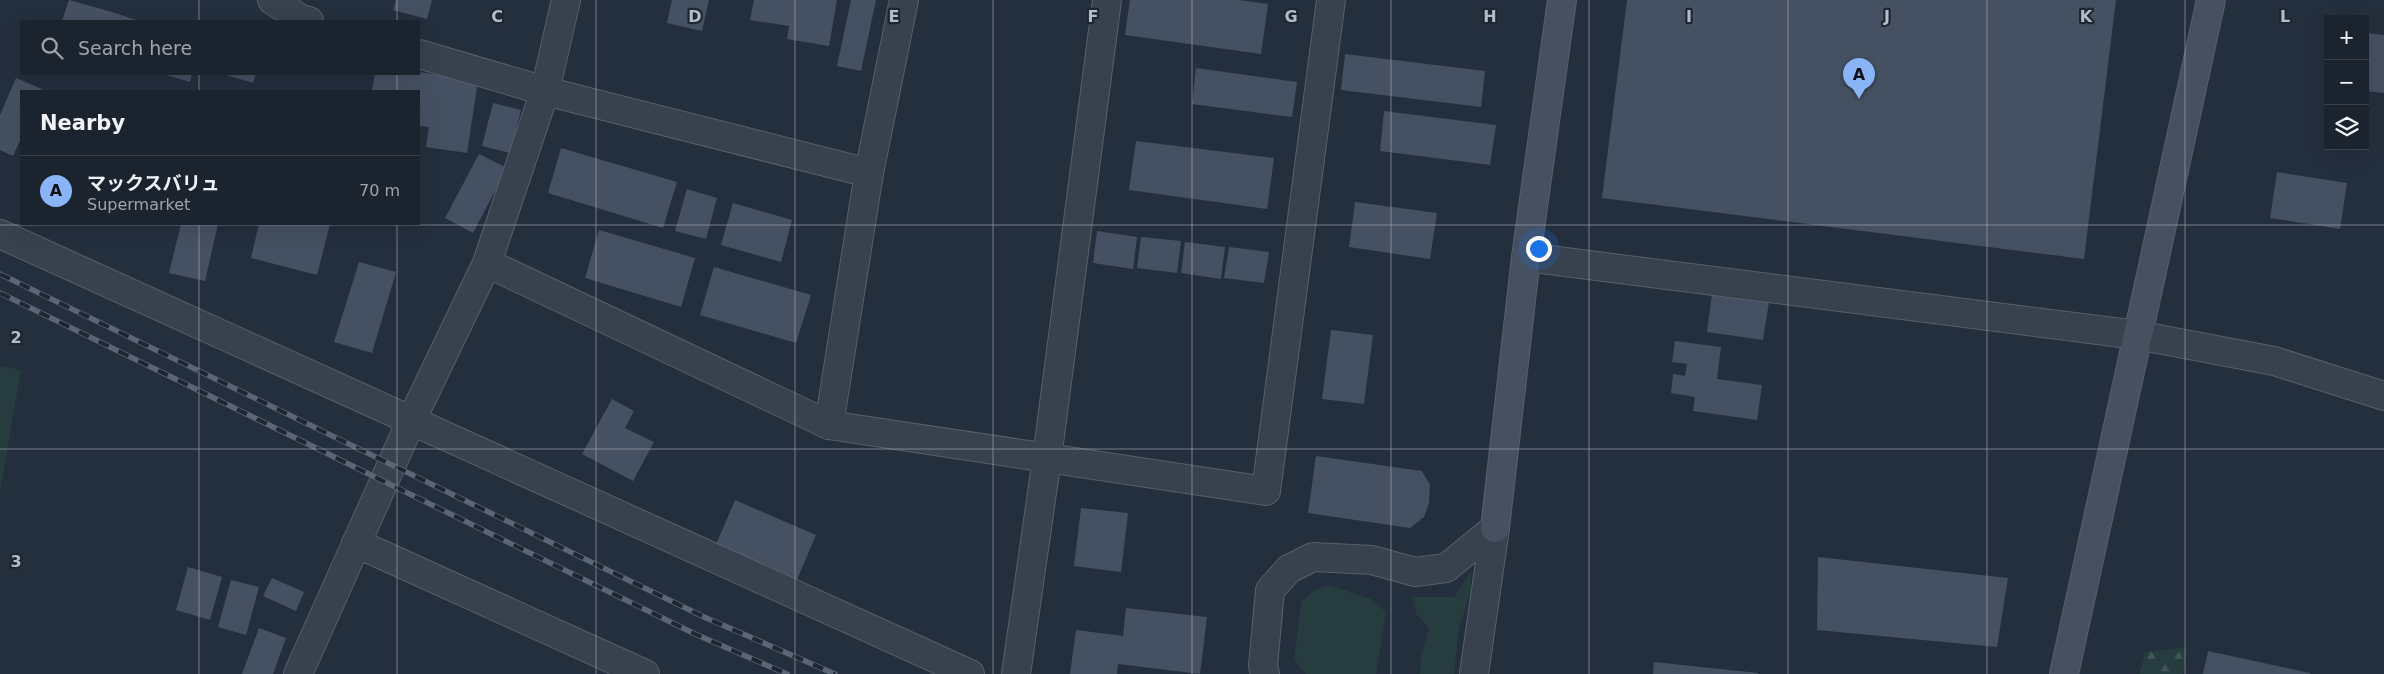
<!DOCTYPE html>
<meta charset="utf-8">
<style>
body{margin:0;font-family:"DejaVu Sans","Noto Sans JP",sans-serif;background:#282f3a;color:#f1f3f6}
.controls{position:absolute;right:15px;top:15px;display:grid;overflow:hidden;border-radius:0px;box-shadow:0 5px 20px #0002}
.controls button{width:45px;height:45px;display:grid;place-items:center;padding:0;border:0;border-bottom:1px solid #39404a;background:#1b232e;color:#f1f3f6;font:25px sans-serif}
.you{position:absolute;left:1538px;top:248px;width:18px;height:18px;margin:-12px;border:4px solid #fff;border-radius:50%;background:#1a73e8;box-shadow:0 0 0 8px #1a73e833}
.badge{display:grid;place-items:center;width:32px;height:32px;border-radius:50%;background:#8ab4f8;color:#111;font-size:16px;font-weight:700}
.pin{position:absolute;translate:-50% -41px;filter:drop-shadow(0 1px 2px #0008)}
.pin::after{content:'';position:absolute;top:26px;width:18px;height:15px;background:inherit;clip-path:polygon(0 0,100% 0,50% 100%)}
.list{margin:0;padding:0;list-style:none}
h2{display:flex;justify-content:space-between;align-items:center;height:65px;margin:0;padding:0 20px;font-size:21px}
h2 small{font-size:16px;font-weight:400;color:#a0a4aa}
.list li{display:grid;grid-template-columns:32px 1fr auto;gap:15px;align-items:center;box-sizing:border-box;height:70px;padding:0 20px;border-top:1px solid #39404a}
.list b{display:block;font-size:19px;white-space:nowrap}
.list p{margin:0;font-size:16px;white-space:nowrap;color:#a0a4aa}
.list em{font-size:16px;font-style:normal;color:#a0a4aa}
.icon{flex:none;width:28px;height:28px;fill:none;stroke:currentColor;stroke-width:2;stroke-linecap:round;stroke-linejoin:round}
.map{position:relative;flex:none;width:2384px;height:674px;overflow:hidden}
.search{position:absolute;background:#1b232e;box-shadow:0 5px 20px #0002;left:20px;top:20px;width:400px;height:55px;display:flex;align-items:center;gap:12px;box-sizing:border-box;padding:0 18px;border-radius:0px;color:#a0a4aa;font-size:19px}
.panel{position:absolute;background:#1b232e;box-shadow:0 5px 20px #0002;left:20px;top:90px;width:400px;height:135px;border-radius:0px}
.map>svg:first-child{display:block}
.grass{fill:#263c3f}
.forest{fill:url(#forest-firs)}
.building{fill:#455162}
.lines{fill:none;stroke-linecap:round;stroke-linejoin:round}
.street-casing{stroke:#565f6c;stroke-width:30}
.secondary-casing{stroke:#565f6c;stroke-width:30}
.street{stroke:#38414e;stroke-width:28}
.secondary{stroke:#465061;stroke-width:28}
.rail-casing{stroke:#5a6575;stroke-width:5.5}
.rail{stroke:#1d2633;stroke-width:4;stroke-dasharray:11;stroke-linecap:butt}
.grid{fill:none;stroke:#b4bcc9;stroke-width:1;stroke-opacity:0.55}
.grid-label{font-size:16px;text-anchor:middle;font-weight:bold;fill:#b4bcc9;stroke:#1d2633;stroke-width:4.5;stroke-linejoin:round;paint-order:stroke}
</style>
<div class="map">
<svg width="2384" height="674" viewBox="0 0 2384 674">
<defs>
<pattern id="forest-firs" width="22" height="20" patternUnits="userSpaceOnUse" patternTransform="scale(1.25)"><rect width="22" height="20" fill="#263c3f"/><path d="M5 1l3.5 6h-7zM16 11l3.5 6h-7z" fill="#435659"/></pattern>
</defs>
<rect width="100%" height="100%" fill="#242f3e"/>
<g class="grass">
<path d="M0 366 21 370 0 492Z"/>
<path d="M1471 571V591L1459 628 1454 674H1420L1421 657 1429 629 1417 615 1412 597H1454Z"/>
<path d="M1329 585 1371 599 1386 612 1376 674H1306L1294 660 1301 602 1316 589Z"/>
</g>
<path class="forest" d="M2187 647 2183 674H2140L2145 652Z"/>
<g class="building">
<path d="M69 0 112 12 139 21H62Z"/>
<path d="M396 0H432L427 19 393 10Z"/>
<path d="M672 0H709L702 31 667 23Z"/>
<path d="M754 0H837L829 46 787 39 789 26 750 20Z"/>
<path d="M851 0H876L861 71 837 66Z"/>
<path d="M1130 0H1239L1268 4 1261 54 1125 35Z"/>
<path d="M1627 0H2116L2084 259 1602 198Z"/>
<path d="M2365 33 2384 35V93L2365 91Z"/>
<path d="M1345 54 1485 71 1481 107 1341 90Z"/>
<path d="M1196 68 1297 82 1292 117 1192 104Z"/>
<path d="M419 72 478 81 467 153 426 147 429 127 419 126V91H372L375 74H419Z"/>
<path d="M163 74H192L190 82Z"/>
<path d="M223 74H256L253 83Z"/>
<path d="M16 78 42 89 41 91H21V138L13 156 0 150V115Z"/>
<path d="M493 103 521 110 510 153 482 146Z"/>
<path d="M1384 111 1496 125 1490 165 1380 151Z"/>
<path d="M1136 141 1274 158 1267 209 1129 190Z"/>
<path d="M561 148 677 182 663 228 548 193Z"/>
<path d="M479 154 507 168 473 233 445 218Z"/>
<path d="M2277 172 2347 183 2340 229 2270 218Z"/>
<path d="M687 189 717 198 706 239 675 231Z"/>
<path d="M1355 202 1437 213 1430 259 1349 247Z"/>
<path d="M733 203 792 220 781 262 721 245Z"/>
<path d="M181 224H218L205 281 169 273Z"/>
<path d="M259 224H330L317 275 251 258Z"/>
<path d="M599 230 695 258 681 307 585 278Z"/>
<path d="M1097 231 1137 237 1133 269 1093 263Z"/>
<path d="M1141 237 1181 241 1177 273 1137 268Z"/>
<path d="M1185 242 1225 247 1221 279 1181 273Z"/>
<path d="M1229 247 1269 252 1264 283 1224 278Z"/>
<path d="M359 262 396 272 372 353 334 342Z"/>
<path d="M714 267 811 295 796 343 700 315Z"/>
<path d="M1712 294 1769 302 1763 340 1707 332Z"/>
<path d="M1331 330 1373 335 1364 404 1322 399Z"/>
<path d="M1675 341 1721 347 1717 379 1762 385 1757 420 1693 411 1695 397 1671 393 1673 374 1685 376 1687 364 1672 362Z"/>
<path d="M612 399 634 411 625 428 654 442 633 481 582 454Z"/>
<path d="M1316 456 1422 471 1430 485 1429 503 1424 517 1410 528 1308 513Z"/>
<path d="M735 500 816 535 796 582 715 547Z"/>
<path d="M1081 508 1128 513 1121 572 1074 566Z"/>
<path d="M1818 557 2008 578 1997 647 1817 630Z"/>
<path d="M188 567 222 577 210 620 176 610Z"/>
<path d="M272 578 304 592 296 611 263 596Z"/>
<path d="M231 580 259 587 246 635 218 627Z"/>
<path d="M1126 608 1207 617 1200 674 1118 664 1117 674H1070L1076 630 1123 636Z"/>
<path d="M259 628 286 638 273 674H242Z"/>
<path d="M2208 651 2310 673V674H2203Z"/>
<path d="M1654 662 1758 673V674H1653Z"/>
</g>
<g class="lines">
<defs>
<g id="street">
<path d="M272 0 301 19 309 21"/>
<path d="M419 54 545 91 869 173"/>
<path d="M0 234 970 674"/>
<path d="M1526 257 2137 335 2274 361 2384 396"/>
<path d="M487 263 829 425 1266 491 1331 0"/>
<path d="M829 425 869 173 904 0"/>
<path d="M356 543 645 674"/>
<path d="M298 674 412 419 487 263 545 91 566 0"/>
<path d="M1016 674 1047 458 1107 0"/>
<path d="M1265 674 1263 666 1270 590 1289 569 1313 557 1372 560 1415 572 1446 568 1495 528"/>
<path d="M1474 674 1495 528"/>
</g>
<g id="secondary">
<path d="M1495 528 1526 257 1562 0"/>
<path d="M2064 674 2211 0"/>
</g>
</defs>
<use href="#street" class="street-casing"/>
<use href="#secondary" class="secondary-casing"/>
<use href="#street" class="street"/>
<use href="#secondary" class="secondary"/>
<defs>
<g id="rail">
<path d="M0 274 704 617 835 674"/>
<path d="M0 293 695 634 787 674"/>
</g>
</defs>
<use href="#rail" class="rail-casing"/>
<use href="#rail" class="rail"/>
</g>
<path class="grid" d="M199 0V21M397 0V21M596 0V674M795 0V674M993 0V674M1192 0V674M1391 0V674M1589 0V674M1788 0V674M1987 0V674M2185 0V674M199 74V91M397 74V91M199 224V674M397 224V674M0 225H2384M0 449H2384"/>
<g class="grid-label">
<text x="497" y="22">C</text>
<text x="695" y="22">D</text>
<text x="894" y="22">E</text>
<text x="1093" y="22">F</text>
<text x="1291" y="22">G</text>
<text x="1490" y="22">H</text>
<text x="1689" y="22">I</text>
<text x="1887" y="22">J</text>
<text x="2086" y="22">K</text>
<text x="2285" y="22">L</text>
<text x="16" y="343">2</text>
<text x="16" y="567">3</text>
</g>
</svg>
<div class="controls">
<button>+</button>
<button>−</button>
<button><svg class="icon" aria-label="layers" viewBox="0 0 24 24"><path d="M12 4l9 5-9 5-9-5zM3 14l9 5 9-5"/></svg></button>
</div>
<div class="you"></div>
<div class="pin badge" style="left:1859px;top:99px">A</div>
<div class="search"><svg class="icon" aria-label="search" viewBox="0 0 24 24"><circle cx="10" cy="10" r="6"/><path d="M15 15l6 6"/></svg>Search here</div>
<section class="panel">
<h2>Nearby<small></small></h2>
<ul class="list">
<li><span class="badge">A</span><div><b>マックスバリュ</b><p>Supermarket</p></div><em>70 m</em></li>
</ul>
</section>
</div>
